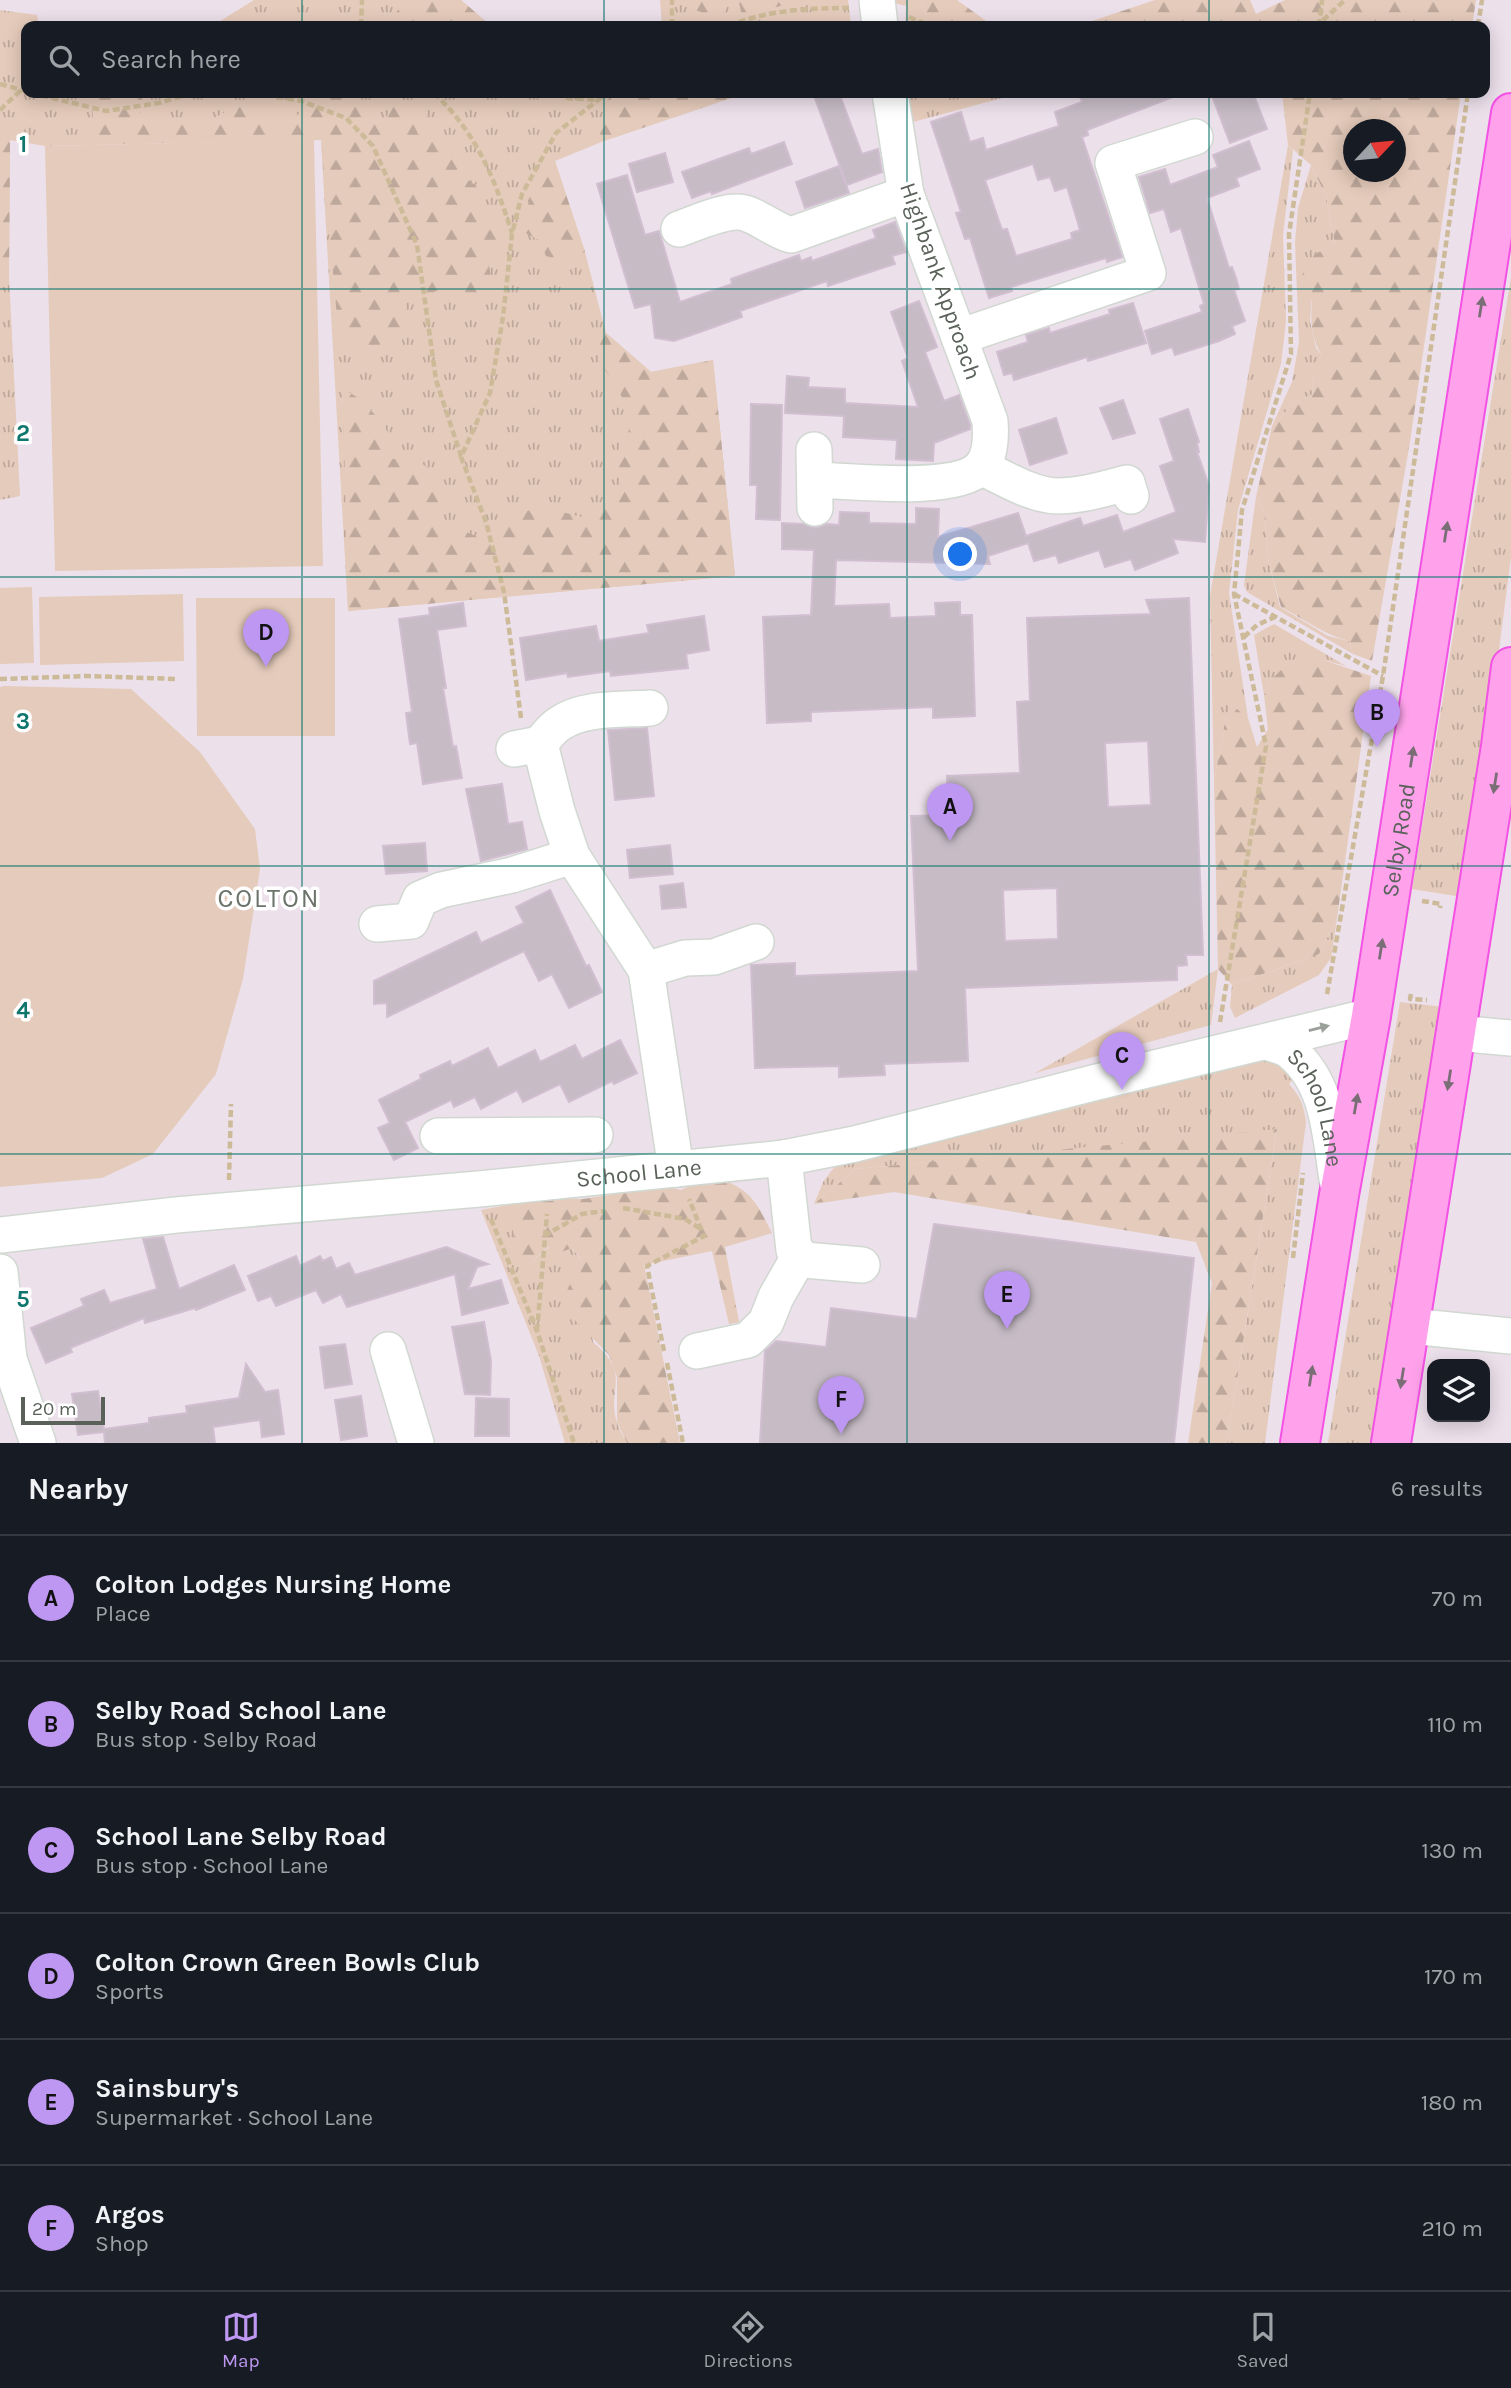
<!DOCTYPE html>
<meta charset="utf-8">
<style>
body{margin:0;font-family:Karla,sans-serif;background:#242831;color:#f1f3f6}
.controls{position:absolute;right:21px;bottom:21px;display:grid;overflow:hidden;border-radius:14px;box-shadow:0 4px 18px #0003}
.controls button{width:63px;height:63px;display:grid;place-items:center;padding:0;border:0;border-bottom:2px solid #363941;background:#171b24;color:#f1f3f6;font:35px sans-serif}
.compass{position:absolute;left:1343px;top:119px;width:63px;height:63px;border-radius:50%;background:#171b24;box-shadow:0 4px 18px #0003;rotate:64deg}
.scale{position:absolute;left:21px;bottom:18px;width:84px;box-sizing:border-box;padding-left:7px;border:4px solid #596159;border-top:0;font-size:19px;line-height:24px;white-space:nowrap;color:#596159;-webkit-text-stroke:5px #fff;paint-order:stroke}
.you{position:absolute;left:961px;top:555px;width:24px;height:24px;margin:-18px;border:5px solid #fff;border-radius:50%;background:#1a73e8;box-shadow:0 0 0 10px #1a73e833}
.badge{display:grid;place-items:center;width:46px;height:46px;border-radius:50%;background:#be97f2;color:#111;font-size:23px;font-weight:700}
.pin{position:absolute;translate:-50% -58px;filter:drop-shadow(0 2px 4px #0008)}
.pin::after{content:'';position:absolute;top:37px;width:24px;height:21px;background:inherit;clip-path:polygon(0 0,100% 0,50% 100%)}
.list{margin:0;padding:0;list-style:none}
h2{display:flex;justify-content:space-between;align-items:center;height:91px;margin:0;padding:0 28px;font-size:30px}
h2 small{font-size:23px;font-weight:400;color:#9ea1a6}
.list li{display:grid;grid-template-columns:46px 1fr auto;gap:21px;align-items:center;box-sizing:border-box;height:126px;padding:0 28px;border-top:2px solid #363941}
.list b{display:block;font-size:26px;white-space:nowrap}
.list p{margin:0;font-size:23px;white-space:nowrap;color:#9ea1a6}
.list em{font-size:23px;font-style:normal;color:#9ea1a6}
.icon{flex:none;width:38px;height:38px;fill:none;stroke:currentColor;stroke-width:2;stroke-linecap:round;stroke-linejoin:round}
.map{position:relative;flex:none;width:1511px;height:1443px;overflow:hidden}
.search{position:absolute;background:#171b24;box-shadow:0 4px 18px #0003;left:21px;right:21px;top:21px;height:77px;display:flex;align-items:center;gap:18px;box-sizing:border-box;padding:0 24px;border-radius:14px;color:#9ea1a6;font-size:26px}
.sheet{height:847px;background:#171b24}
nav{display:flex;justify-content:space-around;align-items:center;box-sizing:border-box;height:98px;border-top:2px solid #363941;background:#171b24;font-size:19px;color:#9ea1a6}
nav a{display:grid;justify-items:center;gap:4px}
nav .on{color:#be97f2}
.map>svg:first-child{display:block}
.grass{fill:url(#grass-tufts)}
.forest{fill:url(#forest-firs);fill-rule:evenodd}
.pitch{fill:#e5cbbb}
.building{fill:#c7bcc6;stroke:#d1bed0;stroke-width:2;fill-rule:evenodd}
.lines{fill:none;stroke-linecap:round;stroke-linejoin:round}
.minor-casing{stroke:#d1d8d1;stroke-width:38}
.major-casing{stroke:#f451e5;stroke-width:42}
.path{stroke:#cdba98;stroke-width:4.5;stroke-dasharray:7 3.5;stroke-linecap:butt}
.minor{stroke:#fff;stroke-width:35}
.major{stroke:#ffa2eb;stroke-width:38}
.oneway{fill:#7a6e76}
.oneway2{fill:#9ba09b}
.grid{fill:none;stroke:#0f766e;stroke-width:2;stroke-opacity:0.55}
.labels{text-anchor:middle;stroke-width:7;stroke-linejoin:round;paint-order:stroke}
.street-label{font-size:23px;fill:#596159;stroke:#fff}
.quarter-label{font-size:26px;letter-spacing:2px;fill:#6b736a;stroke:#fff}
.grid-label{font-size:23px;text-anchor:middle;font-weight:bold;fill:#0f766e;stroke:#fff;stroke-width:7;stroke-linejoin:round;paint-order:stroke}
</style>
<div class="map">
<svg width="1511" height="1443" viewBox="0 0 1511 1443">
<defs>
<pattern id="grass-tufts" width="24" height="20" patternUnits="userSpaceOnUse" patternTransform="scale(1.75)"><rect width="24" height="20" fill="#e5cbbb"/><path d="M3 7l-1-3M5 7V3M7 7l1-3M15 17l-1-3M17 17v-4M19 17l1-3" fill="none" stroke="#bda89b"/></pattern>
<pattern id="forest-firs" width="22" height="20" patternUnits="userSpaceOnUse" patternTransform="scale(1.75)"><rect width="22" height="20" fill="#e5cbbb"/><path d="M5 1l3.5 6h-7zM16 11l3.5 6h-7z" fill="#bda89b"/></pattern>
</defs>
<rect width="100%" height="100%" fill="#ece0ea"/>
<g class="grass">
<path d="M254 0H461L491 26H212Z"/>
<path d="M660 0H848L851 26H662Z"/>
<path d="M894 0H920L930 26H905L906 6 894 3Z"/>
<path d="M0 10 37 15 39 26H26V93H746L604 141 555 161 585 252 606 333 651 372 713 360 735 576 348 611 321 140 45 146 10 140 9 276 20 496 0 500Z"/>
<path d="M909 93H1021L913 122Z"/>
<path d="M1288 145 1293 150 1283 235 1286 321 1281 364 1238 510 1229 593 1248 718 1232 706 1226 716 1214 782 1210 596Z"/>
<path d="M1311 165 1326 196 1335 245 1315 254 1310 321 1316 348 1327 362 1312 379 1313 394 1294 403 1272 426 1292 382 1299 342 1295 243 1298 208Z"/>
<path d="M1511 277V557L1489 727 1462 897 1412 889Z"/>
<path d="M1256 497 1264 513 1269 563 1280 607 1328 636 1349 641 1353 654 1247 592 1244 585Z"/>
<path d="M1274 624 1346 666 1323 660 1271 680 1264 695 1254 635Z"/>
<path d="M1337 918 1331 958 1319 975 1235 1018 1230 1007 1232 985 1319 954Z"/>
<path d="M1218 969 1211 1025 1035 1073Z"/>
<path d="M1400 1002 1444 1007 1375 1443H1328Z"/>
<path d="M1264 1058 1277 1060 1297 1075 1289 1084C1300 1096 1304 1106 1306 1122L1265 1443H1227L1277 1130 856 1169 814 1204 823 1182 836 1165Z"/>
<path d="M524 1202 516 1210 530 1263 549 1247 572 1248 580 1258 593 1342C633 1376 606 1386 617 1423 619 1430 624 1437 627 1443H565L539 1356 481 1210Z"/>
</g>
<g class="forest">
<path d="M395 0H461L491 26H399L394 15 402 5Z"/>
<path d="M684 0H802L773 8 758 23 742 16 739 3 727 5 720 19 690 8Z"/>
<path d="M920 0H957L993 26H930Z"/>
<path d="M1155 0H1250L1256 14 1285 0H1476L1472 26H1077Z"/>
<path d="M92 93H143L140 113 162 121 198 127 245 101 269 113 278 124 296 118 312 93H360L363 112 385 119 396 100 422 102 427 118 415 125 418 134 442 140 464 167 467 179 480 189 482 201 474 211 493 220 505 244 500 257 489 265 491 278 484 292 470 294 446 286C429 298 421 288 405 300L408 316 403 333 365 353 339 339 321 140 98 144 93 126Z"/>
<path d="M613 93H746L604 141 597 130 599 118 610 114 605 103Z"/>
<path d="M1282 93H1461L1410 442 1372 661 1353 654 1349 641C1324 635 1304 619 1281 607L1269 563 1264 513 1256 497 1272 426 1294 403 1313 394 1312 379 1326 362C1312 342 1310 326 1312 301L1297 283 1315 254 1335 244 1326 196 1311 165 1288 145ZM1354 130H1396V172H1354Z"/>
<path d="M0 139H10L9 276 0 251Z"/>
<path d="M547 160 555 161 585 252 563 261 546 256 539 240 525 233 521 219 528 213C528 196 531 188 546 179L542 171Z"/>
<path d="M606 333 651 372 713 360 735 576 348 611 343 389C364 399 376 415 389 434L385 446 390 459H407L428 467 439 489 437 513 445 528 464 531 480 538C502 523 527 503 555 510 568 513 579 517 593 519L609 505 621 490 618 451 629 430 626 406 616 385 600 363 597 349Z"/>
<path d="M1323 660 1371 676 1337 918 1319 954 1232 985 1218 969 1214 782 1226 716 1232 705 1248 718 1257 747 1268 729 1264 695 1271 680 1287 664Z"/>
<path d="M1277 1129 1227 1443H1188L1212 1283 1196 1242 894 1192 814 1204 856 1169Z"/>
<path d="M723 1180C753 1191 758 1206 772 1233L725 1247 739 1322 729 1324 712 1251 644 1265 680 1443H627L617 1422V1377L609 1355 566 1311C565 1293 566 1284 581 1274L580 1257 572 1248 559 1253 548 1247 530 1263 516 1251 513 1230 516 1210 524 1202 554 1198 583 1199 665 1186 681 1190 701 1181Z"/>
</g>
<g class="pitch">
<path d="M314 140 323 566 55 571 45 146Z"/>
<path d="M32 587 34 663 0 664V588Z"/>
<path d="M183 594 184 661 40 665 39 597Z"/>
<path d="M196 598H335V736H197Z"/>
<path d="M4 686 131 689 200 752 255 829 260 869 243 979 216 1074 153 1154 102 1178 0 1187V687Z"/>
</g>
<g class="building">
<path d="M813 93H839L862 154 878 149 882 172 847 185Z"/>
<path d="M1079 93H1178V95L1087 130 1088 135 1082 137 1122 257 1107 262 1106 258 1011 287 1012 291 989 298 970 238 965 239 956 213 961 212 931 122 961 112 970 142 983 138 986 150 1059 126 1055 112 1082 102ZM1033 164 1038 180 1050 177 1055 191 1067 187 1080 230 1071 233 1072 239 1016 256 1007 229 1002 230 985 180Z"/>
<path d="M1211 93H1253L1267 129 1230 143Z"/>
<path d="M1249 141 1260 169 1236 178 1239 186 1207 198 1229 268 1232 267 1236 278 1239 289 1234 290 1245 321 1232 326 1235 334 1219 341 1175 355 1172 347 1152 354 1145 331 1202 312 1200 306 1204 304 1181 228 1171 232 1164 209 1150 213 1139 177 1165 169 1170 185 1218 167 1213 155Z"/>
<path d="M784 142 792 164 712 194 711 191 692 198 682 172 749 148 751 154Z"/>
<path d="M665 153 673 182 637 192 629 164Z"/>
<path d="M839 166 849 193 805 208 796 182Z"/>
<path d="M627 175 645 235 659 231 680 302 732 284 731 279 799 255 801 261 811 257 812 261 876 238 873 230 895 222 906 252 892 256 895 264 828 286 827 281 740 311 742 317 700 332 674 341 655 338 651 304 635 308 597 184Z"/>
<path d="M919 301 937 347 925 352 944 401 959 395 970 425V429L934 443 933 461 896 459 897 440 843 437 844 416 785 413 787 376 809 378 808 387 845 389V403L918 407 902 361 908 358 891 312Z"/>
<path d="M1133 303 1146 343 1088 361 1087 357 1014 380 1012 373 1004 375 997 352 1028 342 1026 335 1049 328 1050 333 1110 314 1109 310Z"/>
<path d="M1123 400 1135 433 1113 439 1100 408Z"/>
<path d="M751 404 782 405 780 520 756 519 757 485H750Z"/>
<path d="M1188 409 1199 442 1197 443 1199 452H1197L1209 486 1205 542 1173 539 1178 553 1135 570 1131 559 1105 567 1099 550 1059 563 1056 555 1034 561 1028 543 988 556 990 564 836 560 834 606 889 604 890 618 936 616 935 603 960 602V615H972L975 716 933 718V707L811 712V721L767 723 763 617 811 615 814 550 782 549V523L803 524 815 528 827 524 839 525 840 512 869 513V523L916 524V508L939 509 938 537 1018 513 1026 536 1080 518 1083 526 1117 515 1123 532 1176 512 1160 466 1174 461 1160 419Z"/>
<path d="M1056 418 1067 453 1030 465 1019 430Z"/>
<path d="M1189 598 1203 955H1186L1187 965 1177 966V980L965 988 968 1061 884 1064 885 1075 839 1077V1066L755 1068 751 965 795 963V976L918 971 911 816 944 815V800H948L947 776 1020 773 1017 702 1030 701 1027 618 1151 614 1146 600ZM1148 741 1151 805 1108 807 1105 743ZM1057 888 1058 939 1005 941 1003 890Z"/>
<path d="M463 603 466 626 437 630 446 688H443L453 747 456 746 462 778 423 784 417 743 410 744 406 713 412 712 399 619 430 615 429 608Z"/>
<path d="M704 616 709 650 686 654 688 668 611 676 610 671 568 677 567 673 526 680 520 638 596 626 599 641 649 633 647 625Z"/>
<path d="M647 728 654 796 615 800 608 730Z"/>
<path d="M502 784 508 824 522 822 527 849 481 861 466 789Z"/>
<path d="M425 843 427 871 386 874 383 846Z"/>
<path d="M670 845 673 874 630 878 627 850Z"/>
<path d="M683 883 686 907 662 909 660 886Z"/>
<path d="M550 890 586 966 589 965 602 992 569 1008 552 974 539 981 524 951 387 1017V1003L374 1004V981L476 932 481 943 524 923 516 907Z"/>
<path d="M620 1040 637 1073 614 1084 612 1081 569 1102 560 1084 523 1102 517 1090 481 1109 475 1097 454 1107 451 1100 405 1122 418 1148 394 1160 378 1128 390 1123 379 1100 421 1079 420 1075 450 1061 452 1066 488 1048 498 1068 535 1050 540 1062 575 1045 582 1059Z"/>
<path d="M934 1224 1194 1258 1174 1443H760L765 1351 776 1341 826 1347 831 1308 917 1319Z"/>
<path d="M163 1237 179 1289 234 1265 245 1290 196 1310 195 1308 145 1323 144 1318 70 1348 72 1352 46 1363 31 1328 84 1306 81 1299 104 1290 110 1303 157 1289 143 1239Z"/>
<path d="M446 1247 488 1264 477 1267 468 1289 501 1280 508 1303 462 1315 455 1274 347 1307 341 1294 323 1303 316 1290 276 1306 271 1296 258 1301 248 1276 296 1256 300 1266 320 1256 323 1261 331 1257 336 1269 349 1263 355 1275Z"/>
<path d="M484 1322 491 1361 490 1395 465 1394 452 1327Z"/>
<path d="M345 1344 352 1384 325 1388 320 1347Z"/>
<path d="M246 1364 265 1392 278 1390 284 1434 262 1437 260 1420 213 1427 215 1443H105L104 1432 78 1435 72 1394 98 1391 104 1429 149 1423V1418L187 1413 186 1406 239 1398Z"/>
<path d="M361 1396 367 1436 341 1440 335 1400Z"/>
<path d="M476 1398 509 1399V1436H475Z"/>
</g>
<g class="lines">
<defs>
<g id="minor">
<path d="M877 0 880 26"/>
<path d="M679 229C696 223 728 208 745 213 761 218 774 230 791 235L906 194"/>
<path d="M959 337 1148 273 1113 163 1195 137"/>
<path d="M814 450 815 508"/>
<path d="M981 467C1004 478 1031 495 1057 496 1081 496 1104 489 1127 483L1131 496"/>
<path d="M815 480C851 481 955 493 980 468 991 457 991 435 990 421L906 194 890 93"/>
<path d="M540 744C546 737 551 729 559 724 583 707 622 710 650 708"/>
<path d="M514 749 540 744 557 811 572 856 646 970 676 1169"/>
<path d="M377 924 411 921 420 899 441 890 512 875 572 856"/>
<path d="M646 970 685 958 714 957 756 942"/>
<path d="M1456 1033 1511 1038"/>
<path id="s1" d="M1267 1042C1274 1045 1286 1047 1292 1053 1330 1085 1330 1139 1338 1185"/>
<path d="M438 1136 595 1135"/>
<path d="M784 1158 794 1250 805 1260 862 1265"/>
<path id="s2" d="M0 1235 176 1215 479 1189 784 1158 855 1144 1097 1082 1371 1016"/>
<path d="M0 1272 9 1359 38 1443"/>
<path d="M1410 1326 1511 1336"/>
<path d="M388 1350 416 1443"/>
<path d="M697 1351 748 1340 766 1322 776 1297 800 1255"/>
</g>
<g id="major">
<path id="s3" d="M1300 1443 1339 1195 1371 1016 1511 113"/>
<path d="M1391 1443 1501 746 1511 667"/>
</g>
</defs>
<use href="#minor" class="minor-casing"/>
<use href="#major" class="major-casing"/>
<g class="path">
<path d="M909 17 930 26"/>
<path d="M361 26 362 0"/>
<path d="M672 26V0"/>
<path d="M729 26C766 10 809 8 849 8"/>
<path d="M1240 26 1320 23 1345 0"/>
<path d="M1319 26 1322 0"/>
<path d="M1478 26 1482 0"/>
<path d="M0 84 26 91"/>
<path d="M31 93 106 111 159 103 193 93"/>
<path d="M256 93 301 101 346 118 373 146 417 245 436 380 461 456"/>
<path d="M434 93C477 134 494 177 512 233"/>
<path d="M557 93 567 98 598 100 608 93"/>
<path d="M0 110 21 90"/>
<path d="M1234 594 1383 676"/>
<path d="M1244 637 1257 625 1275 617"/>
<path d="M0 679 87 676 176 679"/>
<path d="M521 718 504 592 486 522 461 457 490 393 503 317 512 234 522 194 556 133 598 100"/>
<path d="M1422 901 1441 904 1440 908"/>
<path d="M1327 994 1383 676 1468 93"/>
<path d="M1411 994 1410 999 1427 1000"/>
<path d="M1220 1022 1266 746 1234 594 1242 510 1291 354 1289 234 1310 93"/>
<path d="M229 1180 231 1104"/>
<path d="M623 1208 685 1219 701 1229"/>
<path d="M491 1219 537 1331 574 1443"/>
<path d="M544 1236 582 1214 604 1211"/>
<path d="M1293 1258 1303 1173"/>
<path d="M537 1331 547 1214"/>
<path d="M664 1351 647 1266 704 1236 689 1199"/>
<path d="M667 1363 683 1443"/>
</g>
<use href="#minor" class="minor"/>
<use href="#major" class="major"/>
</g>
<defs><path id="oneway-solid" d="M-6-.8H1V-3.2L6.5 0L1 3.2V.8H-6Z" transform="scale(1.75)"/></defs>
<g class="oneway">
<use href="#oneway-solid" transform="translate(1481 307) rotate(-81)"/>
<use href="#oneway-solid" transform="translate(1446 532) rotate(-81)"/>
<use href="#oneway-solid" transform="translate(1412 757) rotate(-81)"/>
<use href="#oneway-solid" transform="translate(1495 783) rotate(99)"/>
<use href="#oneway-solid" transform="translate(1381 949) rotate(-81)"/>
<use href="#oneway-solid" transform="translate(1449 1080) rotate(99)"/>
<use href="#oneway-solid" transform="translate(1356 1104) rotate(-80)"/>
<use href="#oneway-solid" transform="translate(1311 1376) rotate(-81)"/>
<use href="#oneway-solid" transform="translate(1402 1378) rotate(99)"/>
</g>
<use class="oneway2" href="#oneway-solid" transform="translate(1319 1028) rotate(-14)"/>
<path class="grid" d="M302 0V26M604 0V26M907 0V26M1209 0V26M302 93V1443M604 93V1443M907 93V1443M1209 93V1443M0 289H1511M0 577H1511M0 866H1511M0 1154H1511"/>
<g class="labels">
<g class="street-label">
<text transform="translate(941 281) rotate(71)" y="8">Highbank Approach</text>
<text dy="8" stroke="none"><textPath href="#s3" startOffset="611">Selby Road</textPath></text>
<text dy="8" stroke="none"><textPath href="#s1" startOffset="89">School Lane</textPath></text>
<text dy="8" stroke="none"><textPath href="#s2" startOffset="642">School Lane</textPath></text>
</g>
<g class="quarter-label">
<text x="269" y="907">COLTON</text>
</g>
</g>
<g class="grid-label">
<text x="23" y="152">1</text>
<text x="23" y="441">2</text>
<text x="23" y="729">3</text>
<text x="23" y="1018">4</text>
<text x="23" y="1307">5</text>
</g>
</svg>
<div class="controls">
<button><svg class="icon" aria-label="layers" viewBox="0 0 24 24"><path d="M12 4l9 5-9 5-9-5zM3 14l9 5 9-5"/></svg></button>
</div>
<svg class="compass" viewBox="-18 -18 36 36"><path d="M0-13l5 13h-10z" fill="#e53935"/><path d="M0 13l5-13h-10z" fill="#9ea1a6"/></svg>
<div class="scale">20 m</div>
<div class="you"></div>
<div class="pin badge" style="left:950px;top:841px">A</div>
<div class="pin badge" style="left:1377px;top:747px">B</div>
<div class="pin badge" style="left:1122px;top:1090px">C</div>
<div class="pin badge" style="left:266px;top:667px">D</div>
<div class="pin badge" style="left:1007px;top:1329px">E</div>
<div class="pin badge" style="left:841px;top:1434px">F</div>
<div class="search"><svg class="icon" aria-label="search" viewBox="0 0 24 24"><circle cx="10" cy="10" r="6"/><path d="M15 15l6 6"/></svg>Search here</div>
</div>
<section class="sheet">
<h2>Nearby<small>6 results</small></h2>
<ul class="list">
<li><span class="badge">A</span><div><b>Colton Lodges Nursing Home</b><p>Place</p></div><em>70 m</em></li>
<li><span class="badge">B</span><div><b>Selby Road School Lane</b><p>Bus stop · Selby Road</p></div><em>110 m</em></li>
<li><span class="badge">C</span><div><b>School Lane Selby Road</b><p>Bus stop · School Lane</p></div><em>130 m</em></li>
<li><span class="badge">D</span><div><b>Colton Crown Green Bowls Club</b><p>Sports</p></div><em>170 m</em></li>
<li><span class="badge">E</span><div><b>Sainsbury's</b><p>Supermarket · School Lane</p></div><em>180 m</em></li>
<li><span class="badge">F</span><div><b>Argos</b><p>Shop</p></div><em>210 m</em></li>
</ul>
</section>
<nav>
<a class="on"><svg class="icon" aria-label="map" viewBox="0 0 24 24"><path d="M3 6l6-2 6 2 6-2v14l-6 2-6-2-6 2zM9 4v14M15 6v14"/></svg>Map</a>
<a><svg class="icon" aria-label="directions" viewBox="0 0 24 24"><path d="M12 3l9 9-9 9-9-9zM9 14v-3h6M13 9l2 2-2 2"/></svg>Directions</a>
<a><svg class="icon" aria-label="saved" viewBox="0 0 24 24"><path d="M7 4h10v16l-5-4-5 4z"/></svg>Saved</a>
</nav>
